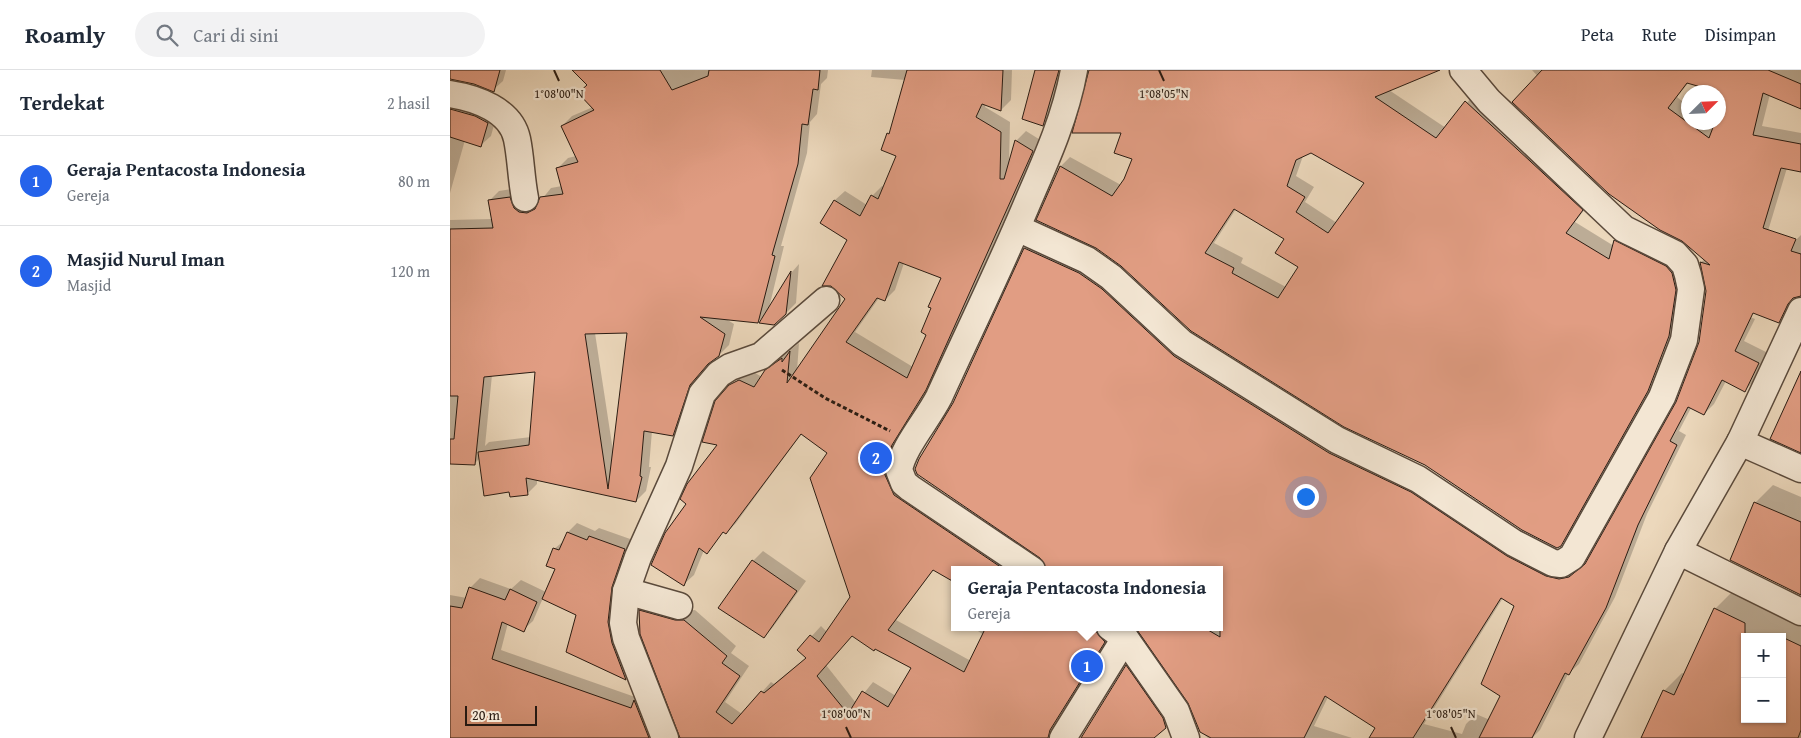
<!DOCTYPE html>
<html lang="id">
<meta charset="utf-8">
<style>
body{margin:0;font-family:"Gentium Book Plus",serif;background:#f2f2f3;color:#1f2937}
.controls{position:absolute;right:15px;bottom:15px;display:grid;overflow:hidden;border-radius:0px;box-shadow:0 1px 4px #0004}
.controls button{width:45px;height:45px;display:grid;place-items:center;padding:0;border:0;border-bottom:1px solid #e0e1e3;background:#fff;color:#1f2937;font:25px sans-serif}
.compass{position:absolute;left:1231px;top:15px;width:45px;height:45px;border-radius:50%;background:#fff;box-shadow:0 1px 4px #0004;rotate:66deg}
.scale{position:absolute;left:15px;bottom:12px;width:72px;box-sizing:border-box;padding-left:5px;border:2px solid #291b12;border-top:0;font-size:14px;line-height:18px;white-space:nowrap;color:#291b12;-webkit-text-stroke:4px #f3e6d3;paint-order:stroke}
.you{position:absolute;left:855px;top:426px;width:18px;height:18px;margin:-12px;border:4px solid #fff;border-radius:50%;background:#1a73e8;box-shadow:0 0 0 8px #1a73e833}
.badge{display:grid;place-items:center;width:32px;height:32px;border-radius:50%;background:#2563eb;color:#fff;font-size:16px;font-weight:700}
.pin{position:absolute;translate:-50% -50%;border:2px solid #fff;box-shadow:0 1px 5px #0006}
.popup{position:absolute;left:501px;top:496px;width:272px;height:65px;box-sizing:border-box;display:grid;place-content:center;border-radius:0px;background:#fff;filter:drop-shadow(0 1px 4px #0005);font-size:16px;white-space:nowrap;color:#747a83}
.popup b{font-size:19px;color:#1f2937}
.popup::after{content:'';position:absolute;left:50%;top:100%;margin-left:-10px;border:10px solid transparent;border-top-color:#fff}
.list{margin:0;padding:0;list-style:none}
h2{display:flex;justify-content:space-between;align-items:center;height:65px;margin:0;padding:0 20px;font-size:21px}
h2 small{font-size:16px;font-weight:400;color:#747a83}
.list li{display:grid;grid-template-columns:32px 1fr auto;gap:15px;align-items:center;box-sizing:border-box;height:90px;padding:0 20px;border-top:1px solid #e0e1e3}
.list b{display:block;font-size:19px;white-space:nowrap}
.list p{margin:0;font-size:16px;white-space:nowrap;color:#747a83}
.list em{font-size:16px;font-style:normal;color:#747a83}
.icon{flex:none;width:28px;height:28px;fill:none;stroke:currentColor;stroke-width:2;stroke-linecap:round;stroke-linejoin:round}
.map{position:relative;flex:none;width:1351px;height:668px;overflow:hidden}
header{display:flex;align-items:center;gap:30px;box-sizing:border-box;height:70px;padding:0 25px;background:#fff;border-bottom:1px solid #e0e1e3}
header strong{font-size:24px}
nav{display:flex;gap:28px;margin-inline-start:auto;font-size:18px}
.search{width:350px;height:45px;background:#f2f2f3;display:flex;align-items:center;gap:12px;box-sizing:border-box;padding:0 18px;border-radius:28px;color:#747a83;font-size:19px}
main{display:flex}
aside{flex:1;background:#fff}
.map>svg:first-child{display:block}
.shadow{fill:#0003;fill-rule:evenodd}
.building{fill:#e19d83;stroke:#291b12;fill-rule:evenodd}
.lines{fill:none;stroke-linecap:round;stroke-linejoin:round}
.minor-casing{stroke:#5a4a3c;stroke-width:29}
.path{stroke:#291b12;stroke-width:3;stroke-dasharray:4 2.5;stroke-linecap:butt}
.minor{stroke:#f3e6d3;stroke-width:26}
.ticks{fill:none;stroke:#291b12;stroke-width:2}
.ticks-label{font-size:12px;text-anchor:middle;fill:#291b12;stroke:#f3e6d3;stroke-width:4.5;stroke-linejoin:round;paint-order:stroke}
</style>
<header>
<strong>Roamly</strong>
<div class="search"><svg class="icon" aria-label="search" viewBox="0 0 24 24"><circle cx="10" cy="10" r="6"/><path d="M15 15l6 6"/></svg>Cari di sini</div>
<nav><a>Peta</a><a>Rute</a><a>Disimpan</a></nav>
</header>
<main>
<aside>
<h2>Terdekat<small>2 hasil</small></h2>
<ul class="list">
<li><span class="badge">1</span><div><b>Geraja Pentacosta Indonesia</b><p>Gereja</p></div><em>80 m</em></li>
<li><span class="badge">2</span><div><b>Masjid Nurul Iman</b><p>Masjid</p></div><em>120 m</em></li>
</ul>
</aside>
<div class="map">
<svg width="1351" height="668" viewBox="0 0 1351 668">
<rect width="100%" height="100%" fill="#ecd8bc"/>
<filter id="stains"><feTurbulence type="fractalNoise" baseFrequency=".004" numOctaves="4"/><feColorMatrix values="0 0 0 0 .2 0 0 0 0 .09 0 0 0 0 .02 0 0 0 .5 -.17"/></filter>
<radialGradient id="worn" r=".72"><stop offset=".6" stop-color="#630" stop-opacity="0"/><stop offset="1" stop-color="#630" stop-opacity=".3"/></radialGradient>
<g class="shadow">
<path d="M0 0H56L53 11 43 20 0 8Z"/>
<path d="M157 0H378L377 8 371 14 367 44 360 52 357 83 331 176H334L319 238 342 202 349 194 346 233 335 244 313 247 308 252 276 249 284 254 279 275 250 304 232 355 222 365 202 361 199 397H201L196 421 186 431 87 409V414L78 423 60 421 30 388 24 394 0 392V150L42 149 39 131 49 121 69 118 79 133 88 134 101 118 112 116 108 98 118 88 126 86 112 56 122 46 143 37ZM178 262 163 381 145 263ZM86 301 81 367 39 372 35 376 42 305Z"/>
<path d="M422 0H562L561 30 551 40 536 34 535 37 560 52 559 94 566 71 576 61 592 71 444 395 579 500H504V511L484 499 446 550 521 591 534 565 522 557H660L664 561 609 668H231L191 541 200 531 235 541 245 540 286 576 281 583 299 596 275 632 292 644 321 612 324 614 357 587 349 580 371 556 377 562 401 527 379 383 352 363 286 453 276 463 274 461 257 482 254 480 244 505 234 514 238 433 269 374 280 316 300 300 312 307 327 291 349 273 347 301 397 229 398 170 371 153 385 130 395 121 417 135 422 126 432 116 434 117 448 85 438 64 441 61 455 10 421 7ZM454 193 493 207 478 265 463 297 405 262 429 228 435 230 445 220ZM199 542 231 551V553L199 544ZM403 565 463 598 446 626 423 612 406 633 376 595Z"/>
<path d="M587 0H615L602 45 592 55Z"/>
<path d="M640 0H981L975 6 939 20 996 58 1026 22 1142 130 1125 152 1164 176 1166 171 1175 161 1231 193 1229 255 1208 309 1120 465 1110 475 644 175 588 150 611 96 620 87 671 115 684 89 673 62ZM861 82 916 113 887 153 855 132 864 117 846 106 853 86ZM786 139 835 169 849 197 836 217 791 193 793 188 764 173Z"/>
<path d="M1082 0H1351V38L1320 24 1312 56 1351 63V100L1337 98 1293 244 1305 249 1294 271 1318 283 1305 310 1295 320 1276 311 1264 334 1254 344 1241 338 1229 361 1236 365 1197 444 1165 527 1129 594 1118 604 1090 660 1082 668H943L878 627 864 656 902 668H758L751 661 739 632 687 557H770V500L504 334 575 179 585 169 639 194 734 276 1120 500 1130 497 1138 491 1226 335 1250 272 1257 221 1251 192 1255 189ZM1239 12 1276 23 1268 52 1265 55 1262 52H1238V36L1227 27ZM1053 528 1066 535 1051 626 1040 650 1026 644 1016 654 1012 664 974 654Z"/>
<path d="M0 26 47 44 41 66 31 75 15 70 0 123Z"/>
<path d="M1351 165V225L1346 234 1328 252 1336 180Z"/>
<path d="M1323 415 1351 427V525L1282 490 1305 433Z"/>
<path d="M127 453 145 461 149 458 183 470 184 600 176 608 118 581 128 544 93 528 83 551 73 560 58 553 51 580 188 628 203 668H0V525L17 528 20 518 30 508 61 519 71 510 96 522 106 499 104 479 115 470 118 462Z"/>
<path d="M313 481 356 511 323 557 314 567 303 491Z"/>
<path d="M1282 522 1351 550V668H1193L1214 621 1232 603 1235 604 1265 539ZM1295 567H1332V649H1295Z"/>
<path d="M686 587 725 647 701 668H632L677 596Z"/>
</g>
<g class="building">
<path d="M0 0H50L44 22 24 14 0 9Z"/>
<path d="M122 0H210L222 20 258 6 259 0H370L368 20 363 19 358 55 352 54 348 94 322 185 325 186 308 253 250 247 275 264 269 286 258 294 240 315 223 366 194 361 190 406 192 407 186 432 76 408 78 425 60 427 59 422 34 426 28 382 79 375 85 302 34 307 25 395 0 394V369H4L8 326H0V159L43 158 38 130 60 127 64 138 69 142 77 143 85 139 90 127 113 124 106 98 128 92 111 56 144 40 128 23 137 15ZM177 263 158 419 135 264Z"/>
<path d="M457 0H553L551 41 532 34 526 47 551 62 550 109H554L565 70 583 81 476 320 442 375 434 397 435 405 444 425 555 500H504V512L483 500 438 560 514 602 536 557H645L647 563 655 572 600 660 598 668H230L190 564 189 540 225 550H234L277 586 272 593 290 606 266 642 282 654 311 621 314 623 356 588 347 580 360 565 369 572 400 527 360 408 377 383 351 364 276 464 273 462 257 484 249 478 234 516 201 495 215 463 236 434 230 429 237 414 267 375 252 372 265 331 279 315 289 310 304 317 315 300 332 288V292L340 281 337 313 395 229 381 216H372L397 170 370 153 384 130 410 146 421 125 428 129 446 86 431 80 437 63 439 64ZM449 192 491 208 478 237 481 238 471 262 476 265 457 308 396 272 427 228 435 231ZM402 566 424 581 425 579 461 598 438 637 412 621 398 644 367 606Z"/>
<path d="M585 0H609L593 56 572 49Z"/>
<path d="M639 0H990L925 27 986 68 1015 31 1133 140 1116 163 1159 189 1164 170 1216 196 1222 203 1226 220 1219 266 1198 321 1111 476 1107 478 1072 460 975 395 894 357 741 261 671 196 646 178 586 150 610 96 662 126 674 109 682 89 664 83 671 63H622ZM861 83 914 113 878 163 846 142 855 127 837 116 846 90ZM784 139 834 169 825 183 848 197 828 228 782 203 784 198 755 183Z"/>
<path d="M1092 0H1318L1351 14V39L1313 23 1303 65 1351 74V102L1331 98 1313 158 1346 169 1341 181 1351 184V226L1343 228 1338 234 1329 253 1303 243 1285 281 1309 293 1295 322 1272 310 1254 345 1238 337 1220 371 1227 375 1188 455 1156 538 1119 605 1115 603 1082 668H1029L1050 626 1031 614 1064 536 1051 528 963 668H919L925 658 875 626 854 668H761L750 662 738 633 685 557H753L770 567V500H597L590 488 467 404 465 399 469 389 503 333 574 178 629 203 652 219 724 286 879 383 961 422 1057 486 1096 506 1109 509 1119 507 1135 494 1226 332 1249 272 1256 221 1250 192 1260 195 1232 171 1210 160 1159 124 1062 32ZM1237 13 1268 22V52H1265L1259 68 1218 38Z"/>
<path d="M0 39 25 46 38 53 31 77 0 67Z"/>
<path d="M341 201 336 244 324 255 309 253Z"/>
<path d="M1351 301V383L1320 369Z"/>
<path d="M1304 432 1351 452V525L1280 490Z"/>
<path d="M117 462 137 470 139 466 175 479 162 517 158 552 162 573 176 610 116 582 126 545 92 529 105 499 96 496 103 478 109 480Z"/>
<path d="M302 490 347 521 314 568 268 538Z"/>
<path d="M19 517 55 530 60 519 87 532 74 562 52 552 42 589 181 638 184 630 199 668H0V536L12 538Z"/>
<path d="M1264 538 1295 553V649H1332V567L1351 576V660L1348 668H1191L1213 620 1224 625Z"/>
<path d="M676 595 713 648 716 658 704 668H631Z"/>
</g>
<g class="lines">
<defs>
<g id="minor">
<path d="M0 24C26 28 61 40 67 69 71 88 71 108 75 128"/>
<path d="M567 158 637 190 661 207 732 273 887 370 968 409 1064 473 1103 493 1111 494 1122 487 1212 327 1234 270 1241 219 1238 205 1235 195 1225 184 1174 159 1039 31 1013 0"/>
<path d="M1290 372 1351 399"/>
<path d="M1228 481 1351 542"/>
<path d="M582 500 460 418 454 413 449 400C453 377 478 349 489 327 519 261 551 196 579 129 597 88 616 45 624 0"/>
<path d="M176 521 229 536"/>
<path d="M660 557 675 568 726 641 736 668"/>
<path d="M215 668 176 568 173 553 176 521 188 487 229 396 252 324 269 304 280 297 311 286 376 230"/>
<path d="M613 668 675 568"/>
<path d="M1138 668 1228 481 1290 372 1351 241"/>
</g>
</defs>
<use href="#minor" class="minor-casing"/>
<path class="path" d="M332 300 375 328 440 361"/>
<use href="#minor" class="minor"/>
</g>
<path class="ticks" d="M104 0 109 11M709 0 714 11M396 657 401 668M1001 657 1006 668"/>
<g class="ticks-label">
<text x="109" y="28">1°08'00"N</text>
<text x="714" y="28">1°08'05"N</text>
<text x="396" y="648">1°08'00"N</text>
<text x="1001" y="648">1°08'05"N</text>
</g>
<rect width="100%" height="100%" filter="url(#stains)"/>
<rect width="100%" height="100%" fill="url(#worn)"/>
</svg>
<div class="controls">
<button>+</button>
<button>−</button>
</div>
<svg class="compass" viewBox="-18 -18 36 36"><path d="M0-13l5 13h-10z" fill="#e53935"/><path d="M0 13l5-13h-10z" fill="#747a83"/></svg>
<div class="scale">20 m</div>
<div class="you"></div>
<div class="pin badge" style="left:637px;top:596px">1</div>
<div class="popup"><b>Geraja Pentacosta Indonesia</b>Gereja</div>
<div class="pin badge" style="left:426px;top:388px">2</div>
</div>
</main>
